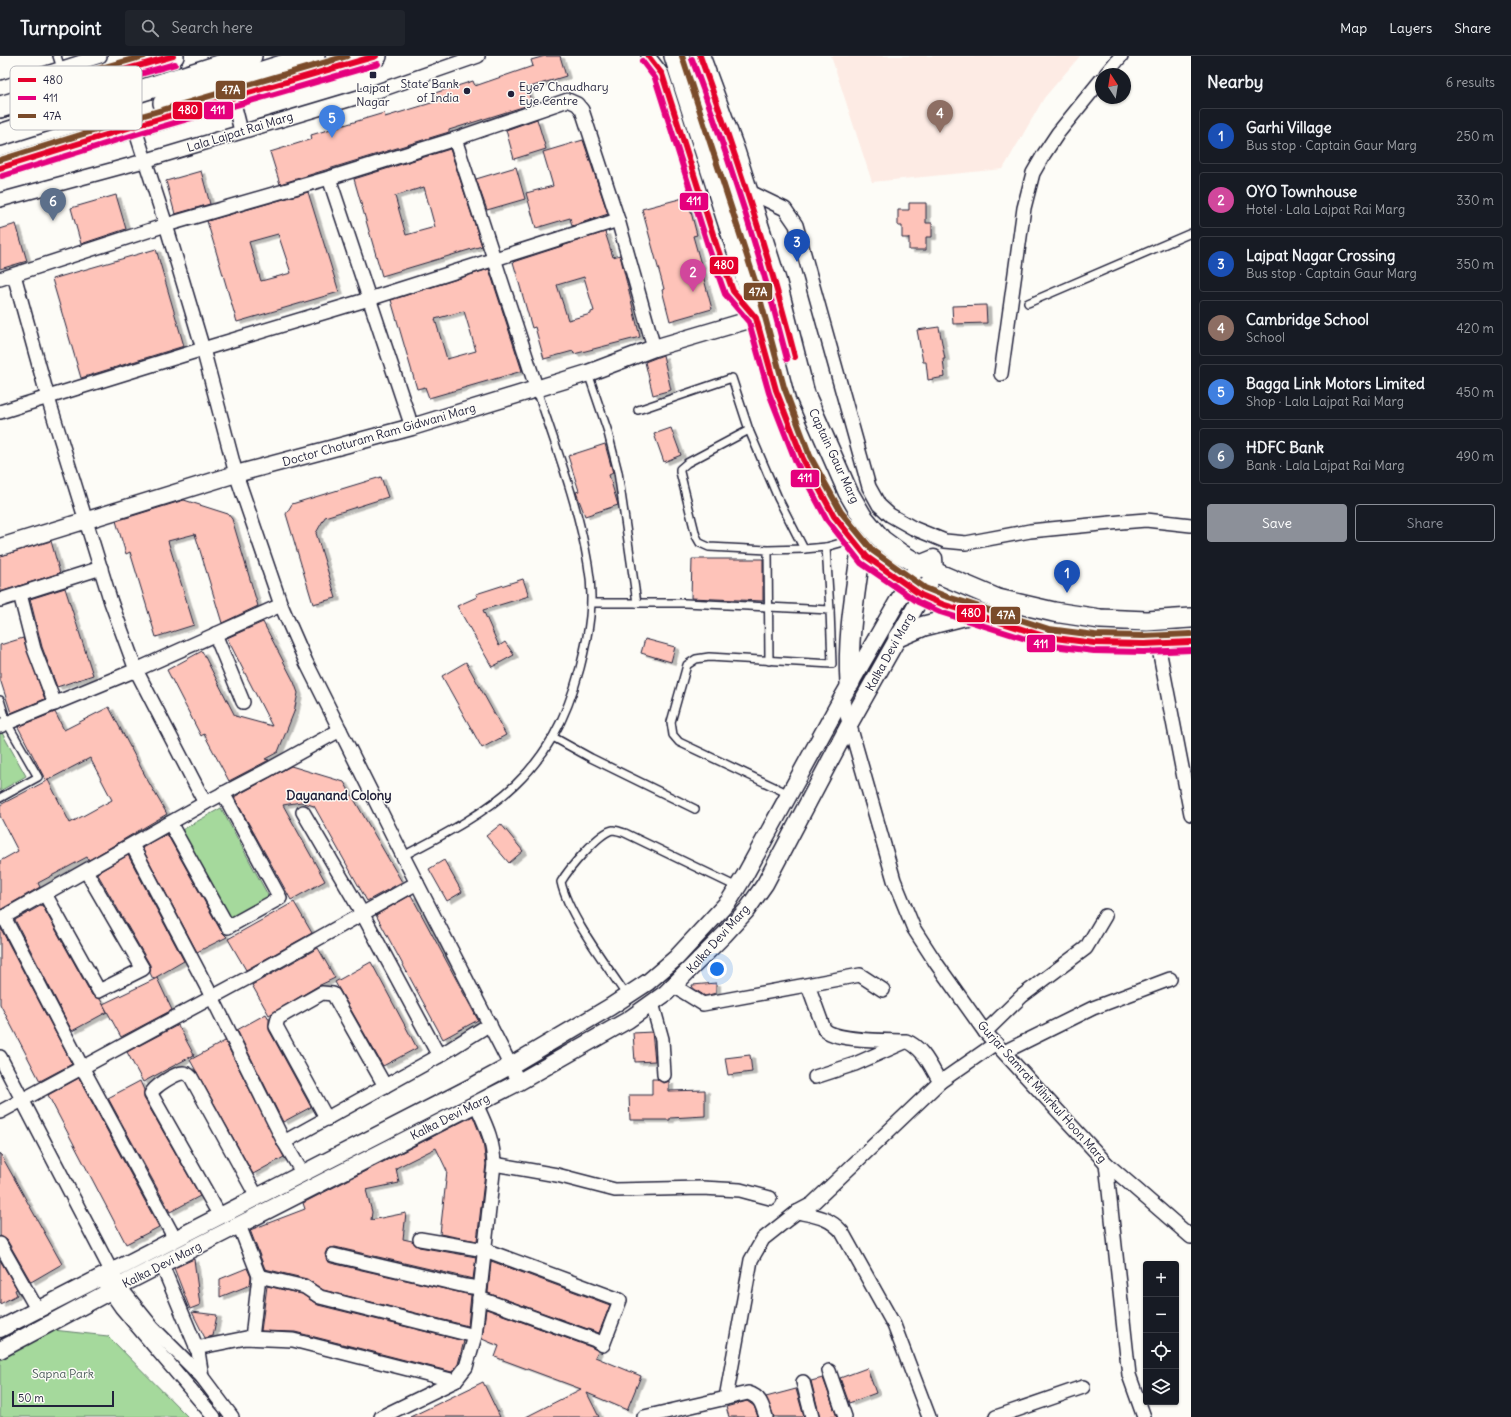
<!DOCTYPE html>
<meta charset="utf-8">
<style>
body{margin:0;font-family:Delius,sans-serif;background:#20242c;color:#f1f3f6}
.controls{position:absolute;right:12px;bottom:12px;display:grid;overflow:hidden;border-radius:4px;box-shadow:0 1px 3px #0004}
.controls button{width:36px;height:36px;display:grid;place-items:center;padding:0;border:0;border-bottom:1px solid #363941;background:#171b24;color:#f1f3f6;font:20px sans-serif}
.compass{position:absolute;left:1095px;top:12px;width:36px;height:36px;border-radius:50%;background:#171b24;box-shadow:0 1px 3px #0004;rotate:348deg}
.scale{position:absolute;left:12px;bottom:10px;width:102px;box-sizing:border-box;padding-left:4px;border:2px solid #22223b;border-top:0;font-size:11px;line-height:14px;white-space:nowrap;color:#22223b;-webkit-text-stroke:3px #fdfcf7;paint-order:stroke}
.you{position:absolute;left:717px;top:913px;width:14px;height:14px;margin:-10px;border:3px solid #fff;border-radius:50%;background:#1a73e8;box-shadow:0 0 0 6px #1a73e833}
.badge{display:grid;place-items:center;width:26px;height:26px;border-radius:50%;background:#8c9099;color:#fff;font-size:13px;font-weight:700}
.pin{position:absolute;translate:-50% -33px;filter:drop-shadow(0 1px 2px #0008)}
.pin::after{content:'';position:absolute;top:21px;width:14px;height:12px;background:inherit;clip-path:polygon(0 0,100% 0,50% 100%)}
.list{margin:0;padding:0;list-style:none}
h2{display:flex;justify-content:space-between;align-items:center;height:52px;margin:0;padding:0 16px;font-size:17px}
h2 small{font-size:13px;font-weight:400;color:#9ea1a6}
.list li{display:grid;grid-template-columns:26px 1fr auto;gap:12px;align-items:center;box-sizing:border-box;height:56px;margin:0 8px 8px;padding:0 8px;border:1px solid #363941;border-radius:4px}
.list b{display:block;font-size:15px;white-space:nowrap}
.list p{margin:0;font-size:13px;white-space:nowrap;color:#9ea1a6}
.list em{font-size:13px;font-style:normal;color:#9ea1a6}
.actions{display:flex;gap:8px;padding:12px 16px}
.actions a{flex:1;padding:9px 0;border:1px solid #8c9099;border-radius:4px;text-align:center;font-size:14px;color:#8c9099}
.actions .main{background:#8c9099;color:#fff}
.icon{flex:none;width:22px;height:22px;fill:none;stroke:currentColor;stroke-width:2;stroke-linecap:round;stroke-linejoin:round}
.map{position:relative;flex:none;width:1191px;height:1361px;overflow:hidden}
header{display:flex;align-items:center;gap:24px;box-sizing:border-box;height:56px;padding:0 20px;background:#171b24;border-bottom:1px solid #363941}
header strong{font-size:19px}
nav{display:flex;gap:22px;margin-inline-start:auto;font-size:14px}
.search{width:280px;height:36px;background:#20242c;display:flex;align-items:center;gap:10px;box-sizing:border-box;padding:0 14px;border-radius:4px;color:#9ea1a6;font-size:15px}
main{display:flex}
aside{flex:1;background:#171b24}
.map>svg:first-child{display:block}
.built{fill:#fdebe4}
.green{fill:#a5d99c;stroke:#647e6c}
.building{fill:#fec3b9;stroke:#22223b;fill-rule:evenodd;filter:url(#shadow)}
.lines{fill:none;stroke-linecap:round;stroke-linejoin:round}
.service-casing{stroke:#22223b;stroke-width:10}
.minor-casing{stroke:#22223b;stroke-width:16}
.tertiary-casing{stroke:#22223b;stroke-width:19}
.secondary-casing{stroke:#22223b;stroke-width:22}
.primary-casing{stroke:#22223b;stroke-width:24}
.service{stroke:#fdfcf7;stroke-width:7}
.minor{stroke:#fdfcf7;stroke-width:13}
.tertiary{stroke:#fdfcf7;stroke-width:16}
.secondary{stroke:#fdfcf7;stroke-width:19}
.primary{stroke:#fdfcf7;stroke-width:21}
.bus-1-casing{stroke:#fdfcf7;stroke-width:9}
.bus-2-casing{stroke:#fdfcf7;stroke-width:9}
.bus-3-casing{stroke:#fdfcf7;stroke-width:9}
.bus-1{stroke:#e4002b;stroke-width:6}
.bus-2{stroke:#e5007d;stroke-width:6}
.bus-3{stroke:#7a4b2a;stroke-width:6}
.poi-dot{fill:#22223b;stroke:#fdfcf7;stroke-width:1.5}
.labels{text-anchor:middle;stroke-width:3;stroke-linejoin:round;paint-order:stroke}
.poi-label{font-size:12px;fill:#22223b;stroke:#fdfcf7;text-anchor:end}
.street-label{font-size:12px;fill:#22223b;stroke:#fdfcf7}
.park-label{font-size:12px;fill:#495958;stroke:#fdfcf7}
.neighbourhood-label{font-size:13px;font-weight:bold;fill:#22223b;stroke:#fdfcf7}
.key{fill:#fdfcf7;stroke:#bbbbbf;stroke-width:1}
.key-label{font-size:11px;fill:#22223b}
.line-badge{stroke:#fdfcf7;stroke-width:1.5}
.badge-label{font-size:11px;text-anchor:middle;font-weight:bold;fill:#fff}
</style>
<header>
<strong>Turnpoint</strong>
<div class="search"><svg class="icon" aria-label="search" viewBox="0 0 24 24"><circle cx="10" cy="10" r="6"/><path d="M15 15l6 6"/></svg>Search here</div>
<nav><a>Map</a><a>Layers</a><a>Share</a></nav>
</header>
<main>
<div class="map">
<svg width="1191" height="1361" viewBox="0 0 1191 1361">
<defs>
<filter id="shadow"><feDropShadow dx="4.5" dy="2.5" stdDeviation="0" flood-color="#0004"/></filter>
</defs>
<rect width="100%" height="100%" fill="#fdfcf7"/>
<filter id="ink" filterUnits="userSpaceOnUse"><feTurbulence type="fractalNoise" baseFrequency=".025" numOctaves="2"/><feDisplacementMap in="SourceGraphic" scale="8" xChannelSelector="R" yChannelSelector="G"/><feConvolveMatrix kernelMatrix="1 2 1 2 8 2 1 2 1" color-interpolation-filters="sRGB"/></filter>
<g filter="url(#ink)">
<path class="built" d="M831 0H1080L1044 42 1003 113 872 126Z"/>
<g class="green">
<path d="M2 677 26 720 0 735V678Z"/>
<path d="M221 752 269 841 228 863 180 775Z"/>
<path d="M53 1274 108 1280 188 1361H0V1304Z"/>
</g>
<g class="building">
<path d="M545 0H560L566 20 527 32 532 48 449 74V76L280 128 270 96 312 83 311 79 384 57 385 61 438 45 435 37 473 25 475 30 533 10 531 4Z"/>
<path d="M537 63 546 93 514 103 506 74Z"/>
<path d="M583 84 608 158 572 170 570 162 536 172 526 137 553 130 543 96Z"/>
<path d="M450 93 482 190 382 220 354 123ZM424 131 435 171 406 179 395 140Z"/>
<path d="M516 111 525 143 487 154 476 123Z"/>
<path d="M201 115 210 148 175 158 166 125Z"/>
<path d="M308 136 339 236 237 266 207 165ZM278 178 291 217 261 225 249 186Z"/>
<path d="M116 139 126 173 81 188 71 152Z"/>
<path d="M687 141 697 179 693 180 702 212H701L712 253 670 265 662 234 664 233 642 153Z"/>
<path d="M909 147H926V167H932V181H926V194H909V182H902V170H898V154H909Z"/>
<path d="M16 168 27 205 0 213V173Z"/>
<path d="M605 176 613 201 620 199 640 281 574 298 573 295 544 303 535 271 532 272 513 206ZM584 221 594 255 591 256V258L568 264 557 229Z"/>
<path d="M156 193 184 290 81 322 52 223Z"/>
<path d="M489 213 522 315 429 342 425 331 417 333 391 244ZM464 255 476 295 447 303 435 263Z"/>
<path d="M986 249 987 267 953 268 952 250Z"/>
<path d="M939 271 945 303H943L945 321 928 324 926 306H923L917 274Z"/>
<path d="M663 299 671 334 653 339 645 306Z"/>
<path d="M671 372 681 399 664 406 654 378Z"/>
<path d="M605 388 613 417 609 419 618 449 585 460 576 436 579 435 568 400Z"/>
<path d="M381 421 388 441 325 461 316 477 336 542 313 548 286 458 292 448Z"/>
<path d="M184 444 228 458 232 463 258 550 222 567 195 478 168 485 194 569 156 581 130 496 126 498 116 465Z"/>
<path d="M51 485 60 517 0 536V500Z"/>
<path d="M692 503H763V545L691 542Z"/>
<path d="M523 523 529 540 483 554 499 590 505 586 514 599 492 611 457 550 477 541 476 538Z"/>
<path d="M65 532 93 619 57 631 42 591 30 543Z"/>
<path d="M263 566 294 626 298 637 294 656 278 696 265 703 269 704 229 725 204 678 201 680 167 614 202 595 235 660 272 670 227 582Z"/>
<path d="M23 582 45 643 11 657 0 623V589Z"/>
<path d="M645 583 675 591 671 606 641 597Z"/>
<path d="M466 606 506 679 482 692 442 620Z"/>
<path d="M109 651 148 725 167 758 89 804 87 801 38 827 40 831 0 854V805L18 795 0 760V749L48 724 70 767 112 744 90 702 46 725 18 671 55 656 64 674Z"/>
<path d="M291 710 344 726 402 826 367 845 314 750 301 746 283 749 325 825 291 844 234 741Z"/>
<path d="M501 768 523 795 509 807 486 780Z"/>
<path d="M167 778 221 875 227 881 197 896 142 792Z"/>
<path d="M128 799 184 905 153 923 150 917V909L97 817Z"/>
<path d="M444 804 462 836 447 845 429 813Z"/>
<path d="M411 839 478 964 443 983 376 859Z"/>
<path d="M294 846 312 877 246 914 228 883Z"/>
<path d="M42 849 92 939 100 943 107 956 72 975 15 864Z"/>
<path d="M0 871 72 1008 40 1025 0 948Z"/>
<path d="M318 892 335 922 318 930 269 959 252 929Z"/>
<path d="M371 906 417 992 383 1010 335 926Z"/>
<path d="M157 922 172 954 121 981 103 948Z"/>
<path d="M716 927V937L705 940 693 932 692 929Z"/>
<path d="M266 958 269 963V974L311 1051 283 1066 237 974Z"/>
<path d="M178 969 194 999 143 1026 127 996Z"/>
<path d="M652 976 655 1005 635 1006 633 977Z"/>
<path d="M225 985 284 1101 253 1118 190 1004Z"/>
<path d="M750 999 752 1016 728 1019 725 1002Z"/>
<path d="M79 1022 159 1171 126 1188 48 1039Z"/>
<path d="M652 1023H657L664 1027 669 1025V1035L705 1034V1060L670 1062V1064H630L629 1039H652Z"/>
<path d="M140 1025 144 1034V1042L200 1140 170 1156 108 1042Z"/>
<path d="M473 1060 483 1086 486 1108 477 1185 440 1178 447 1115 436 1092 396 1112 399 1127 366 1134 372 1156 371 1164 406 1157 403 1183 412 1185 419 1191 476 1201 473 1223 335 1191 327 1193 325 1198 327 1205 331 1207 471 1239 468 1270 323 1234 307 1223 265 1213 250 1174 305 1153 303 1147Z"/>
<path d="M0 1097 62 1208 31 1226 7 1184 0 1180Z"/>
<path d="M194 1203 200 1249 190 1253 174 1212Z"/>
<path d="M0 1204 17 1233 15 1234 17 1239 0 1248Z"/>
<path d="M491 1205 610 1249 599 1277 488 1237Z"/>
<path d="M247 1212 251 1221 250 1229 220 1241V1223Z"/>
<path d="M267 1230 302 1238 318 1249 464 1285 458 1308 452 1316 295 1276 261 1275Z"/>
<path d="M486 1253 591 1291 598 1295 595 1301 641 1320 627 1354 587 1337 599 1361H526L581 1333 495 1301 499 1290 482 1283Z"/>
<path d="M192 1256 217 1259 213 1280 205 1282Z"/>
<path d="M867 1312 876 1337 849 1347 840 1322Z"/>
<path d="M823 1322 837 1361H820L811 1325Z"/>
<path d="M483 1326 500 1361H410L431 1351Z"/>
<path d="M796 1333 804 1361H774L766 1341Z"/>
<path d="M747 1345 754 1350 758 1361H729L726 1351Z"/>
</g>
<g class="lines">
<defs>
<g id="service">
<path d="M57 0 61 12"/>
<path d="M1028 247 1191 177"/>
<path d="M588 317 607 373 618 416 637 547"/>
<path d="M638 354 732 322 749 374"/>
<path d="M826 491 830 554"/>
<path d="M804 493 826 491 851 484"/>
<path d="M768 494 804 493 778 442 749 374 687 407 680 413V416L696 480 700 487 709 491 768 494 769 605"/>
<path d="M592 547H685L830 554 832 608 709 601 696 603 687 609 671 666 673 679 679 686 789 738"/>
<path d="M0 644 7 667 38 721 0 742"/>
<path d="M553 681 591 702 695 753"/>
<path d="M403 800C496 752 551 720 580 612 589 577 595 544 588 508 578 448 556 391 537 334"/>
<path d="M627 940C607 910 568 859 561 826 568 814 599 776 613 774 616 774 621 776 625 777L737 831"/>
</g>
<g id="minor">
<path d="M648 0 662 18 717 191 733 235 754 260"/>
<path d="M1106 18 1121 0"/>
<path d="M0 32 100 0"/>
<path d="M233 43 241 75"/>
<path d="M134 70 166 169 203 293 236 418 281 549 306 606 403 800 519 1026"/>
<path d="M455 83 537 334"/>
<path d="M329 122 412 371"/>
<path d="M748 135 785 153 796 169 869 431 879 449 890 459 913 472 945 485 966 487 1030 475 1121 466 1146 464 1191 469"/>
<path d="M0 144 144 105 372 37 478 0"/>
<path d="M14 219 48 342 111 546 136 614 205 747"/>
<path d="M0 223 166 169 329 122 455 83 568 44 577 48 582 54 618 164 654 292"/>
<path d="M1001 318 1024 152 1033 117 1044 98 1058 77 1101 24"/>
<path d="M0 356 203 293 369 243 618 164"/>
<path d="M20 538 34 593 55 648"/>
<path d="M0 544 101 512"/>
<path d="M215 578 243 646"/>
<path d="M1158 588 1191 758"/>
<path d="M842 642 894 824 914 873 936 907 985 976 1106 1107 1191 1181"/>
<path d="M0 670 136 614 281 549"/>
<path d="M303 756 362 857 439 1000"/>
<path d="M170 767 228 871 280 842 223 737"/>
<path d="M132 789 212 941 284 1086 303 1118"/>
<path d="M45 838 99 935 143 913 86 815"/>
<path d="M4 861 82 1011 175 1183"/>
<path d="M0 863 205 747 266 715 340 674"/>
<path d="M808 929 824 973C836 986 887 984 906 985 923 991 931 1011 940 1026"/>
<path d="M674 930 703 948 860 919 883 934"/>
<path d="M652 947 662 983 664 1019"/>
<path d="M985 976 1022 940 1086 892 1105 860"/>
<path d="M1004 996 1093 952 1170 923"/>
<path d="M0 1001 119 1230 153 1272 202 1321 232 1361"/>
<path d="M815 1021 855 1008 905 986"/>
<path d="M0 1056 255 918 417 827"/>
<path d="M327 1063 276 970 278 962 322 937 333 938 385 1030"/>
<path d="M284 1086 439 1000 490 968"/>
<path d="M1106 1107 1129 1319 1144 1361"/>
<path d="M494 1108 557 1119 615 1134 702 1132 740 1134 770 1142"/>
<path d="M797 1156C816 1160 829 1161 842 1176L894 1269 929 1361"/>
<path d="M220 1160 151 1038C153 1031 176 1017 183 1017 187 1017 189 1019 191 1021L257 1141"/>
<path d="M239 1169 259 1220 252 1282"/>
<path d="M420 1183 485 1194 620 1244 603 1289 595 1284 479 1242"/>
<path d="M0 1188 37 1253"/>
<path d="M333 1199 465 1230 480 1232"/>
<path d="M162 1209 198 1295 202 1321"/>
<path d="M259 1220 305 1231 320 1241 475 1280"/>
<path d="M100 1221 121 1251 214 1361"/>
<path d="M196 1292 246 1282 293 1284 455 1325"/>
<path d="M829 1315 845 1361"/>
<path d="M803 1326 812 1361"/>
<path d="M726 1342 751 1204 763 1183 797 1156 812 1148 940 1026 996 987"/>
<path d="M381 1361 455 1325 466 1311 475 1280 494 1108C493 1083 486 1070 476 1048"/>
<path d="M644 1361 748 1337C761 1341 762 1349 766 1361"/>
<path d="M996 1361 1083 1331"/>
</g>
<g id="tertiary">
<path d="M0 491 236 418 412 371 588 317 654 292 756 262"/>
<path d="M0 1273 473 1030 510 1010 610 951 648 926 676 902 729 845 745 819 842 642 919 508 934 502 935 516 850 667 765 828 746 855 724 879 666 937 628 964 519 1026 129 1225 0 1294"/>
</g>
<g id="secondary">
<path d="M674 0 748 230 776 334 803 403 834 460 867 501 921 539 942 548 1047 581 1094 587 1144 588 1191 586"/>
<path d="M700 0 735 95 777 227 805 338 848 436 862 460 882 484 901 498 925 512 998 543 1054 556 1100 563 1147 565 1191 562"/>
<path d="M898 581 924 570 971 558"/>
<path d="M850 627C847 582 855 538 861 494"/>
</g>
<g id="primary">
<path d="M164 47 314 0"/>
<path d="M0 51 173 0"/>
<path d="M0 79 251 0"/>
<path d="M0 112C125 72 250 36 376 0"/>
</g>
</defs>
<use href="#service" class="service-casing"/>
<use href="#minor" class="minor-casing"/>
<use href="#tertiary" class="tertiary-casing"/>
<use href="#secondary" class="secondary-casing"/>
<use href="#primary" class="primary-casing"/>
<use href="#service" class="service"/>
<use href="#minor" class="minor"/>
<use href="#tertiary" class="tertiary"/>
<use href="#secondary" class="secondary"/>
<use href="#primary" class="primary"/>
<defs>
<g id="bus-1">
<path d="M648 0 662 18 717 191 733 235 756 262 776 334 803 403 834 460 867 501 921 539 942 548 1047 581 1094 587 1144 588 1191 586"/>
<path d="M700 0C736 99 769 199 795 301"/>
<path d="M33 40 173 0"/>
<path d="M0 112 141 68 376 0"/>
</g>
<g id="bus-2">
<path d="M692 3C729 101 761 201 787 303"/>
<path d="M642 5 655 22 709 193 725 238 749 266 769 337 796 406 827 464 861 507 918 546 940 556 1045 589 1094 595 1144 596 1191 594"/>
<path d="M35 48 175 8"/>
<path d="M2 120 143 76 378 8"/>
</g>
<g id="bus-3">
<path d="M682 0 756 228 784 331 810 400 841 456 873 495 925 532 945 540 1049 573 1095 579 1144 580 1191 578"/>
<path d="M31 32 144 0"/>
<path d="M0 104 138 61 347 0"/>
</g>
</defs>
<use href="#bus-1" class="bus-1-casing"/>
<use href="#bus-2" class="bus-2-casing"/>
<use href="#bus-3" class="bus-3-casing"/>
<use href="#bus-1" class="bus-1"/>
<use href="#bus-2" class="bus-2"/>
<use href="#bus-3" class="bus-3"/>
</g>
</g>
<g class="poi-dot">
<rect x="369" y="15" width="8" height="8" rx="2"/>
<circle cx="467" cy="35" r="4"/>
<circle cx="511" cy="38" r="4"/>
</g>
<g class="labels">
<g class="poi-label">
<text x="459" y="32">State Bank<tspan x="459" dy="14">of India</tspan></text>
<text x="519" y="35" text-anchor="start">Eye7 Chaudhary<tspan x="519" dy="14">Eye Centre</tspan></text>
<text x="373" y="36" text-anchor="middle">Lajpat<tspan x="373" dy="14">Nagar</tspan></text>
</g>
<g class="street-label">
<text transform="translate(240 76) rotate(-17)" y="4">Lala Lajpat Rai Marg</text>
<text transform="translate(379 379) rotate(-16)" y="4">Doctor Choturam Ram Gidwani Marg</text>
<text transform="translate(834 400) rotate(65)" y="4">Captain Gaur Marg</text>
<text transform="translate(890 596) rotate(-61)" y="4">Kalka Devi Marg</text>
<text transform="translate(718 883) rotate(-48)" y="4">Kalka Devi Marg</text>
<text transform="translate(1042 1036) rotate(48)" y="4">Gurjar Samrat Mihirkul Hoon Marg</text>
<text transform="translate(450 1061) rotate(-27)" y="4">Kalka Devi Marg</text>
<text transform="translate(162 1209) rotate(-27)" y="4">Kalka Devi Marg</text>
</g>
<g class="park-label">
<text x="63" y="1322">Sapna Park</text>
</g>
<g class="neighbourhood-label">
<text x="339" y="744">Dayanand Colony</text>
</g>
</g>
<rect x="10" y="10" width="132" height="64" rx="6" class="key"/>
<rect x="18" y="22" width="18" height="4" fill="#e4002b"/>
<rect x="18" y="40" width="18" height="4" fill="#e5007d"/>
<rect x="18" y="58" width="18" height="4" fill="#7a4b2a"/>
<g class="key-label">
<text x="43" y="28">480</text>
<text x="43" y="46">411</text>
<text x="43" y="64">47A</text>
</g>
<g class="line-badge">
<rect x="215" y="24" width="31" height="20" rx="4" fill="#7a4b2a"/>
<rect x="203" y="45" width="31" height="19" rx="4" fill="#e5007d"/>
<rect x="172" y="45" width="31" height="19" rx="4" fill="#e4002b"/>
<rect x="679" y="136" width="30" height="19" rx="4" fill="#e5007d"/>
<rect x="709" y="200" width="30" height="19" rx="4" fill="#e4002b"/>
<rect x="743" y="226" width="30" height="19" rx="4" fill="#7a4b2a"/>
<rect x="790" y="413" width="30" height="19" rx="4" fill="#e5007d"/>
<rect x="956" y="548" width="30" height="19" rx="4" fill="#e4002b"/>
<rect x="990" y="550" width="31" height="19" rx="4" fill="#7a4b2a"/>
<rect x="1026" y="578" width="30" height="19" rx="4" fill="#e5007d"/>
</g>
<g class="badge-label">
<text x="231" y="38">47A</text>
<text x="218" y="58">411</text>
<text x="188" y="58">480</text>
<text x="694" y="149">411</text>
<text x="724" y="213">480</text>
<text x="758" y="240">47A</text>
<text x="805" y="426">411</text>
<text x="971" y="561">480</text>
<text x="1006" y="563">47A</text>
<text x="1041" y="592">411</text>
</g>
</svg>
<div class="controls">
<button>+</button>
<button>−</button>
<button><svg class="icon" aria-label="locate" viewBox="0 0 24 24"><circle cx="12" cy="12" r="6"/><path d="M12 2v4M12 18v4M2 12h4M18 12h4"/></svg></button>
<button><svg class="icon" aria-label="layers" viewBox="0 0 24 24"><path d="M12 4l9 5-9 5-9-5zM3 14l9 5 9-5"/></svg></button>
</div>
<svg class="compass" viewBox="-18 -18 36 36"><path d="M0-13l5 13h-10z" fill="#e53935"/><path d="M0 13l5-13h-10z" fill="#9ea1a6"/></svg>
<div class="scale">50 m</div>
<div class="you"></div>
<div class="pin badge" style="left:1067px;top:537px;background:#1a4fb4">1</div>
<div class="pin badge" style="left:693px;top:236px;background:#d1479c">2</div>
<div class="pin badge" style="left:797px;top:206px;background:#1a4fb4">3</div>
<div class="pin badge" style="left:940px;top:77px;background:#8d6e63">4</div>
<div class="pin badge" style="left:332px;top:82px;background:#3f7fe0">5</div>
<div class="pin badge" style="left:53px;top:165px;background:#5c6f8a">6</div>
</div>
<aside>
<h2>Nearby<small>6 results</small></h2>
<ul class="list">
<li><span class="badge" style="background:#1a4fb4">1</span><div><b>Garhi Village</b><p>Bus stop · Captain Gaur Marg</p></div><em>250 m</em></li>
<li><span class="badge" style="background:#d1479c">2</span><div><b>OYO Townhouse</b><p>Hotel · Lala Lajpat Rai Marg</p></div><em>330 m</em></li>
<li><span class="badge" style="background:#1a4fb4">3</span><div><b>Lajpat Nagar Crossing</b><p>Bus stop · Captain Gaur Marg</p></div><em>350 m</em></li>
<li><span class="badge" style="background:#8d6e63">4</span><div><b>Cambridge School</b><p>School</p></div><em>420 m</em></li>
<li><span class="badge" style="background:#3f7fe0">5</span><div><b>Bagga Link Motors Limited</b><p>Shop · Lala Lajpat Rai Marg</p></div><em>450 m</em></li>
<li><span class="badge" style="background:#5c6f8a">6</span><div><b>HDFC Bank</b><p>Bank · Lala Lajpat Rai Marg</p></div><em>490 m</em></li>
</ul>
<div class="actions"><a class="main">Save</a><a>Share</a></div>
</aside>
</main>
